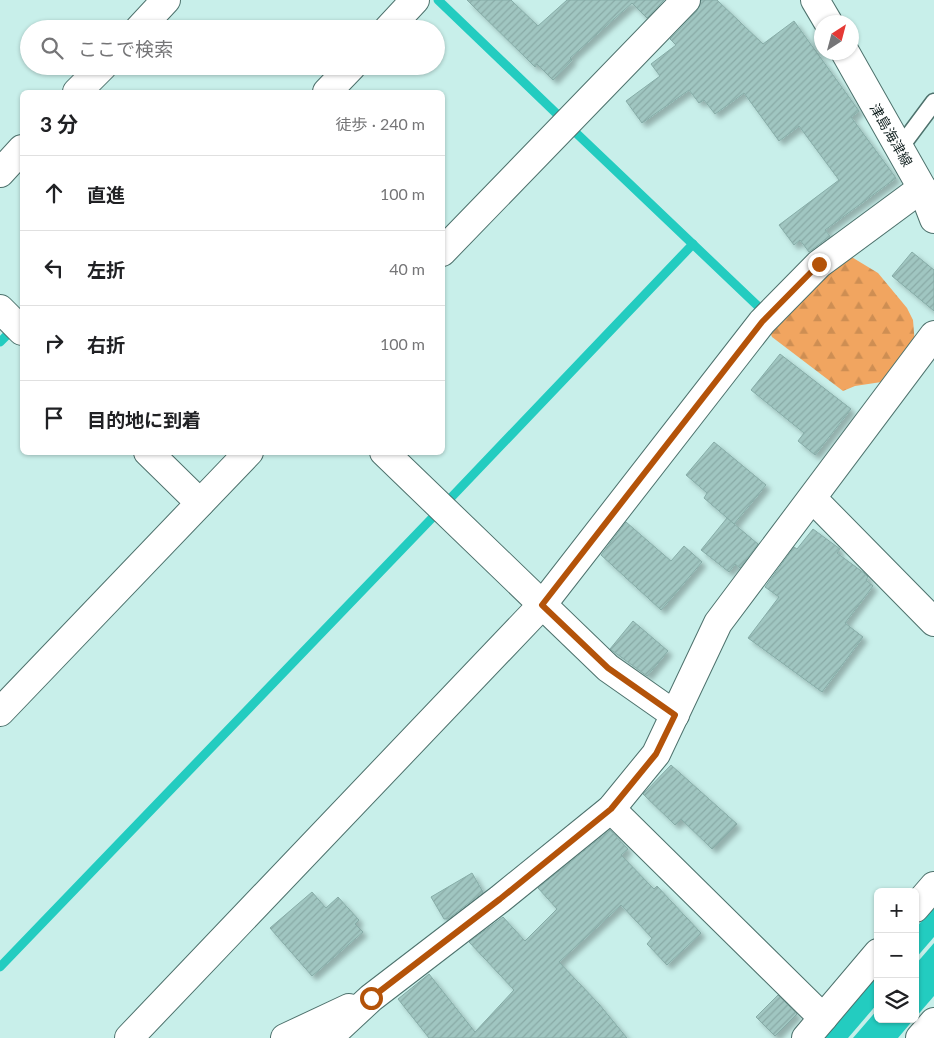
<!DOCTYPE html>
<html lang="ja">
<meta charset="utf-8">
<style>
body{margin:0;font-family:Lato,"Noto Sans JP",sans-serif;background:#f2f2f2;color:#202124}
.controls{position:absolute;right:15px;bottom:15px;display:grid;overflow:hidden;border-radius:8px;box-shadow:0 1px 4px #0004}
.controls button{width:45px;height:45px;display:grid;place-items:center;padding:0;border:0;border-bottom:1px solid #e0e0e0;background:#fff;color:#202124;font:25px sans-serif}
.compass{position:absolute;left:814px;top:15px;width:45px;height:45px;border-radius:50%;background:#fff;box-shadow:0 1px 4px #0004;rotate:36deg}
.stop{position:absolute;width:15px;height:15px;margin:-11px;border:4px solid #b45309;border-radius:50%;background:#fff}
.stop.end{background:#b45309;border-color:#fff;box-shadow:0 1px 5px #0008}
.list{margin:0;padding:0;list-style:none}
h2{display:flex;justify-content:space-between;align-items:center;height:65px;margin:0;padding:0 20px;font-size:21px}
h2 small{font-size:16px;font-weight:400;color:#757577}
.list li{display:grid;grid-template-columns:32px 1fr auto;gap:15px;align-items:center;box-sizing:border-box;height:75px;padding:0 20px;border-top:1px solid #e0e0e0}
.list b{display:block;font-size:19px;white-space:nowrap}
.list em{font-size:16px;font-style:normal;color:#757577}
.icon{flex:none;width:28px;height:28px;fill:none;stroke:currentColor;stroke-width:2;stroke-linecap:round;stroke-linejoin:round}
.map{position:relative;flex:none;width:934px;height:1038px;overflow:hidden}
.search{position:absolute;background:#fff;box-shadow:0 1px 4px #0004;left:20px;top:20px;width:425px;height:55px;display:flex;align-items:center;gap:12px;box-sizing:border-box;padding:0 18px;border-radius:28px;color:#757577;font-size:19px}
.panel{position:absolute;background:#fff;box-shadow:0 1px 4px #0004;left:20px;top:90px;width:425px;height:365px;border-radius:8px}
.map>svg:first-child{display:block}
.forest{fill:url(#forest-firs)}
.water{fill:#23ccc0}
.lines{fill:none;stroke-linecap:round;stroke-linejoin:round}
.stream{stroke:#23ccc0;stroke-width:9}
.building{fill:url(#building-hatch);stroke:#86aca7;filter:url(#shadow)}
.lane-casing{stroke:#4d716c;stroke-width:19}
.street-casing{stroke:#4d716c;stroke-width:30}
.secondary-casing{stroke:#4d716c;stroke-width:30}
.lane{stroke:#fff;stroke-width:16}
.street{stroke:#fff;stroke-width:28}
.secondary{stroke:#fff;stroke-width:28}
.route{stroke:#b45309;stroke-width:6}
.labels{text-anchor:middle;stroke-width:4.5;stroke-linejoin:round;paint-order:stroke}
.street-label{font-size:14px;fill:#142322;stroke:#fff}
</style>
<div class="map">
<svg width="934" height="1038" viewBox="0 0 934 1038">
<defs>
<pattern id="forest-firs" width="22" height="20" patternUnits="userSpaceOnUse" patternTransform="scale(1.25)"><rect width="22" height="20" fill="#f1a560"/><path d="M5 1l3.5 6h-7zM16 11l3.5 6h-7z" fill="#ce8e53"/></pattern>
<pattern id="building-hatch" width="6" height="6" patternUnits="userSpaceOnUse" patternTransform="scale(1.25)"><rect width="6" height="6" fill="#a0c6c1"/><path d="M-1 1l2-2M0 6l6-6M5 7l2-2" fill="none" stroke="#89aaa6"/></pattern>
<filter id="shadow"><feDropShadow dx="4.5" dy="4.5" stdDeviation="2.5" flood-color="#0004"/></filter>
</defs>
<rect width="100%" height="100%" fill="#c8efea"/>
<path class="forest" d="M845 253 878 273 907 308 913 320 915 345 888 381 855 386 843 391 772 337 767 325Z"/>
<g class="water">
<path d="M934 906V937L915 959V929Z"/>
<path d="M934 943V996L915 1018V965Z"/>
<path d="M878 973V1003L848 1038H824Z"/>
<path d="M878 1009V1019H914L898 1038H853Z"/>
</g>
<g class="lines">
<g class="stream">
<path d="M438 0 559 116"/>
<path d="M573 130 762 310"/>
<path d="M0 342 13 329"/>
<path d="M444 505 693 244"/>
<path d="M0 967 434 516"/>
</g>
</g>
<g class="building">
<path d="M467 0H511L538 26 567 0H664L647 18 632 3 570 58 572 60 553 80 537 64 535 67Z"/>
<path d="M701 0H717L763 44 794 21 859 111 851 117 896 178 825 230 830 236 809 252 800 240 794 245 779 225 839 180 799 126 779 141 744 93 715 114 704 100 699 103 689 90 642 123 626 101 660 76 651 64 676 45 670 39 697 11Z"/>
<path d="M912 252 934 270V311L892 276Z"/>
<path d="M780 354 851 409 815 455 798 441 804 433 751 390Z"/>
<path d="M714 442 766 485 734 524 704 498 707 493 686 475Z"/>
<path d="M727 518 758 544 740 568 735 564 729 572 701 550Z"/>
<path d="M626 522 671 561 684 546 702 562 661 610 601 555Z"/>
<path d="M813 529 840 549 837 553 864 573 868 577 866 580 873 586 845 623 863 637 822 692 748 638 779 597 765 587 794 547 797 549Z"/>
<path d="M633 621 668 651 647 676 610 649Z"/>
<path d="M671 765 737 824 712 849 681 819 675 825 643 794Z"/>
<path d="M610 830 628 849 621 855 654 889 657 886 701 933 667 965 647 944 652 938 621 905 559 962 599 1004 627 1038H429L398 999 429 974 475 1032 514 990 469 942 503 917 525 941 557 909 538 888Z"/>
<path d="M472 873 483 892 448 919H444L431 897Z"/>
<path d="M312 892 326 908 338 897 359 920 355 924 363 932 312 976 270 928Z"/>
<path d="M778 995 797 1014 775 1036 756 1017Z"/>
</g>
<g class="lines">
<defs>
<path id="lane" d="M899 149 934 102"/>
<g id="street">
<path d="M139 29 166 0"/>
<path d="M388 29 415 0"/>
<path d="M77 92 103 66"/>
<path d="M327 92 352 66"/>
<path d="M0 173 22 149"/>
<path d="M442 252 686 0"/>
<path d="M0 309 22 331"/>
<path d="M148 452 200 503"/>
<path d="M384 452 608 668 675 715"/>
<path d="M813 499 934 622"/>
<path d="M0 712 249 452"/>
<path d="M611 809 823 1018"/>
<path d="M915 908 934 886"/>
<path d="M129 1038 542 605 762 322 819 264 922 188"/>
<path d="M285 1038 349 1008"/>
<path d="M328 1038 371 998 500 899 611 809 656 754 718 623 934 335"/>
<path d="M806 1038 878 953"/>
<path d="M920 1038 934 1022"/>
</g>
<g id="secondary">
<path d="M815 0 828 22"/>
<path d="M845 52 922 188 934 219"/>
</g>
</defs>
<use href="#lane" class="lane-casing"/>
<use href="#street" class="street-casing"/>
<use href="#secondary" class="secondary-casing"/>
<use href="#lane" class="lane"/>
<use href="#street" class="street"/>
<use href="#secondary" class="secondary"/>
</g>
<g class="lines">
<path class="route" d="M371 998 500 899 611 809 656 754 675 715 608 668 542 605 762 322 819 264"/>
</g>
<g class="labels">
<g class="street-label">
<text transform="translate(891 135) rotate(60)" y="5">津島海津線</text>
</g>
</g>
</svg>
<div class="controls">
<button>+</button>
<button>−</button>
<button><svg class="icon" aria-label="layers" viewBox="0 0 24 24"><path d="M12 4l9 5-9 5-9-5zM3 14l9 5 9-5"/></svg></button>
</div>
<svg class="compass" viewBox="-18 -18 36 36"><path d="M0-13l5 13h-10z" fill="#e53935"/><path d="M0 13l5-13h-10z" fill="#757577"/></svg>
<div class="stop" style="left:371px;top:998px"></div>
<div class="stop end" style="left:819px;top:264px"></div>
<div class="search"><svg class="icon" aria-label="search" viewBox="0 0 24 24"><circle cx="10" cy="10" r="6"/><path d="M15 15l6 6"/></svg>ここで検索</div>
<section class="panel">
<h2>3 分<small>徒歩 · 240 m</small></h2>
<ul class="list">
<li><svg class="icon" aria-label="ahead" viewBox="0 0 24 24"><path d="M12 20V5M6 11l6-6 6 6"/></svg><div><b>直進</b></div><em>100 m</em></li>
<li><svg class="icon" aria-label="left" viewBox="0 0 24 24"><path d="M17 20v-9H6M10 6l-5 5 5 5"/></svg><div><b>左折</b></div><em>40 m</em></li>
<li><svg class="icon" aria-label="right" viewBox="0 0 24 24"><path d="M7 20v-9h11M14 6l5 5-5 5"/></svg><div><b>右折</b></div><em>100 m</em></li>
<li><svg class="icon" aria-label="arrive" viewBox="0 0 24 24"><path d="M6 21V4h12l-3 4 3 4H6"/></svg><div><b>目的地に到着</b></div></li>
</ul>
</section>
</div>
